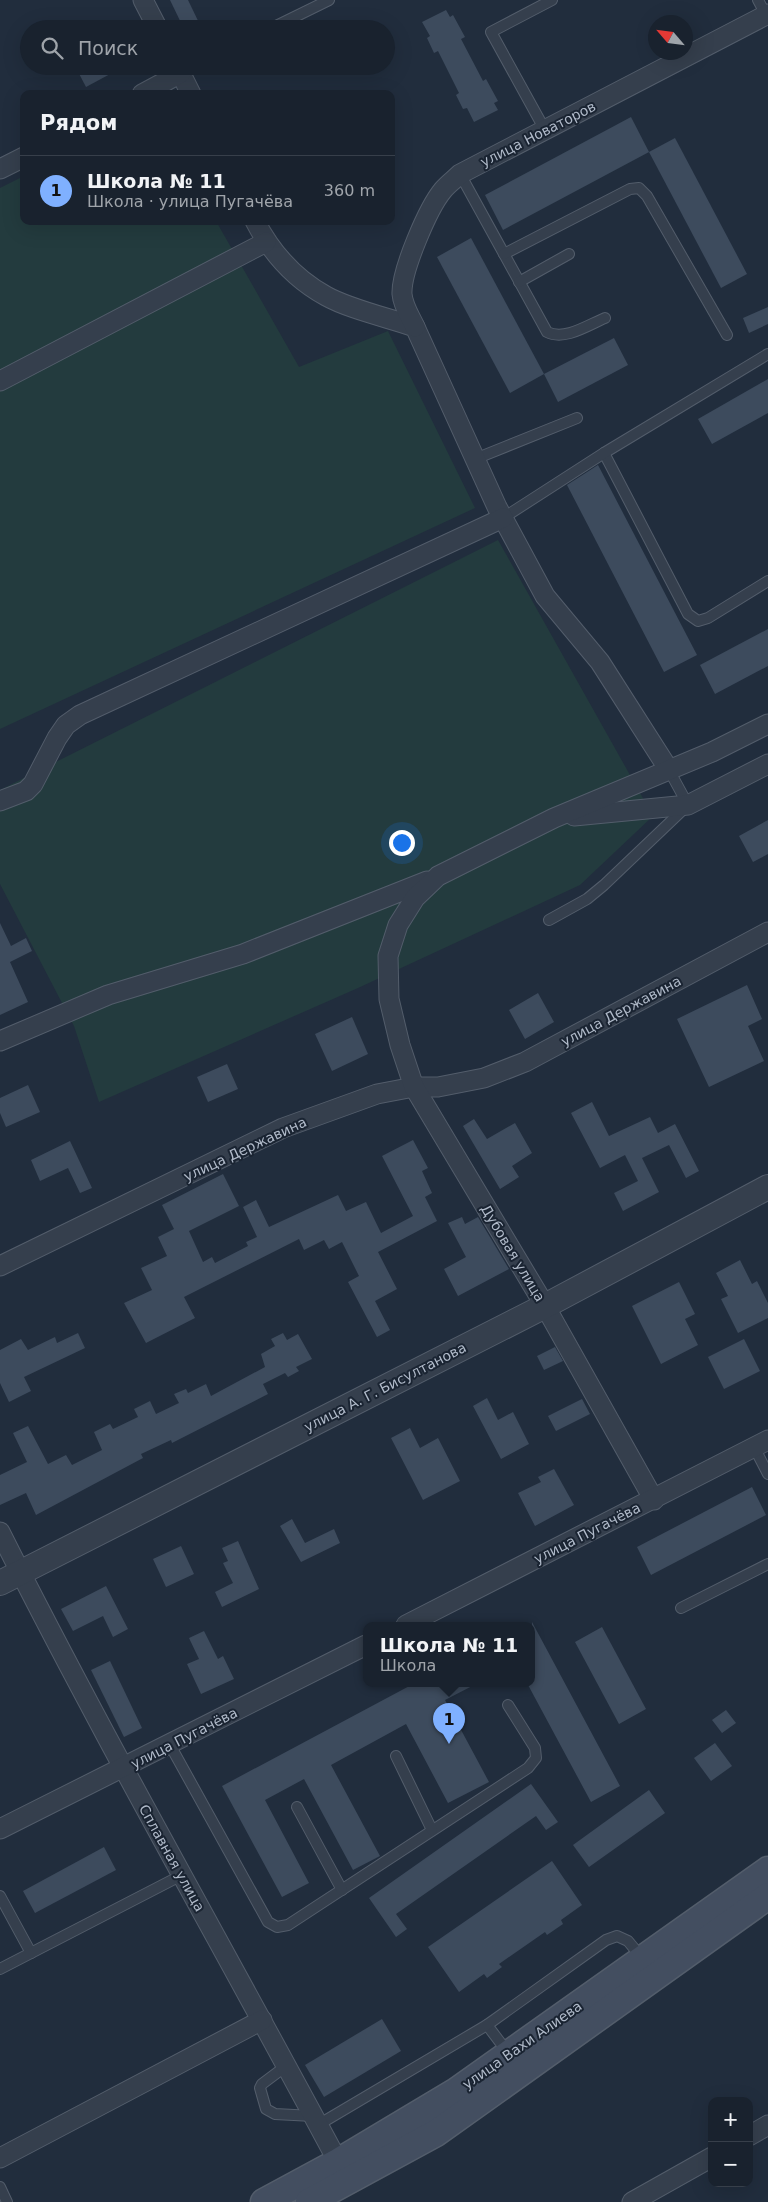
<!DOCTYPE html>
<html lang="ru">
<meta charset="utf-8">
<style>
body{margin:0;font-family:"DejaVu Sans",sans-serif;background:#222a36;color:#f1f3f6}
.controls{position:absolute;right:15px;bottom:15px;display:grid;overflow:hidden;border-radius:10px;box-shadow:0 5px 20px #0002}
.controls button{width:45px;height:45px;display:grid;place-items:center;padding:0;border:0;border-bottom:1px solid #373f4a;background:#19222e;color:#f1f3f6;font:25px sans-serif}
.compass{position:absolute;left:648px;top:15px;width:45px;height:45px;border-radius:50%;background:#19222e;box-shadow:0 5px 20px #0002;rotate:298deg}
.you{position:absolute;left:401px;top:842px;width:18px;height:18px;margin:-12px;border:4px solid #fff;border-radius:50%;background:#1a73e8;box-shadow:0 0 0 8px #1a73e833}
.badge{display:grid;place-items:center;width:32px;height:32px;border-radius:50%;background:#7fb0ff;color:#111;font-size:16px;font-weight:700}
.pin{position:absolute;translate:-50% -41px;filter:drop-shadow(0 1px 2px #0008)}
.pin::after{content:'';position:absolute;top:26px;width:18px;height:15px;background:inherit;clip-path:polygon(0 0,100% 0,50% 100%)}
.popup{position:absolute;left:363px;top:1622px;width:172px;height:65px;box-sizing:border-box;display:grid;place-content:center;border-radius:10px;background:#19222e;filter:drop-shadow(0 1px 4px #0005);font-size:16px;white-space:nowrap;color:#9fa4aa}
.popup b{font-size:19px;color:#f1f3f6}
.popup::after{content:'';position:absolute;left:50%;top:100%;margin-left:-10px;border:10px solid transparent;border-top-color:#19222e}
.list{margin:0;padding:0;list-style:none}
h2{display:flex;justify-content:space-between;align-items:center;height:65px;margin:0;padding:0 20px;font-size:21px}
h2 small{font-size:16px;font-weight:400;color:#9fa4aa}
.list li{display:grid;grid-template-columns:32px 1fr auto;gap:15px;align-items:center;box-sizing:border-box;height:70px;padding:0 20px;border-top:1px solid #373f4a}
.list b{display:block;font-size:19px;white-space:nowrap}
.list p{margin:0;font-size:16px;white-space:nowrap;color:#9fa4aa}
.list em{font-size:16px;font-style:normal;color:#9fa4aa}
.icon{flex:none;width:28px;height:28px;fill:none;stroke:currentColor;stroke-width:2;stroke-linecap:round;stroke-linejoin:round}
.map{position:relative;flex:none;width:768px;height:2202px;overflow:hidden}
.search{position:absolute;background:#19222e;box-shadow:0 5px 20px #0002;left:20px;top:20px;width:375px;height:55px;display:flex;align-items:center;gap:12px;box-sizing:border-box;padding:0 18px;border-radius:28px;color:#9fa4aa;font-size:19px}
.panel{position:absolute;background:#19222e;box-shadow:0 5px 20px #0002;left:20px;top:90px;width:375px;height:135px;border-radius:10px}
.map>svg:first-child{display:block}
.green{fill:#233b3e}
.building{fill:#3d4b5d}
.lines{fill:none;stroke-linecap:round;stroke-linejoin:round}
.service-casing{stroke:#535d6b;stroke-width:12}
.minor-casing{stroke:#535d6b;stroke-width:21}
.tertiary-casing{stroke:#535d6b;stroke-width:26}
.secondary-casing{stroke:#535d6b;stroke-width:29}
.service{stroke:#353f4d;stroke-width:10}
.minor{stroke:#353f4d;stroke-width:19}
.tertiary{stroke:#353f4d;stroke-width:24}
.secondary{stroke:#434e60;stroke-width:26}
.labels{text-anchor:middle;stroke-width:4;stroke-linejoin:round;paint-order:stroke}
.street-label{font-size:14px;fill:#b0bac9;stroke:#1a2432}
</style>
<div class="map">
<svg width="768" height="2202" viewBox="0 0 768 2202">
<rect width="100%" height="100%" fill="#212d3d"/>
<g class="green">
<path d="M24 176V221H216L299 367 388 331 475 508 0 729V188Z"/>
<path d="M498 540 653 816 580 885 358 988 99 1102 74 1026 0 884V790Z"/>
</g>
<g class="building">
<path d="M170 0H188L202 29H184Z"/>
<path d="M446 10 450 17 453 15 465 37 461 39 483 81 486 79 498 101 494 103 498 110 474 122 467 108 463 109 456 95 459 93 438 51 434 53 427 38 430 36 422 22Z"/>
<path d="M75 66H125L86 87Z"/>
<path d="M631 117 649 152 503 230 485 195Z"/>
<path d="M675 138 747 274 721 288 649 152Z"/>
<path d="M471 238 544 374 510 393 437 257Z"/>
<path d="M768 307V324L749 333 743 318Z"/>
<path d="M614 338 628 365 558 402 544 374Z"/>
<path d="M768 379V413L712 444 698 419Z"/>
<path d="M598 465 697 655 664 672 567 485Z"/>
<path d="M768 629V666L715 694 700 665Z"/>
<path d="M768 820V854L753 862 739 836Z"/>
<path d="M0 923 11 946 26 938 32 951 10 962 28 1002 0 1015Z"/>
<path d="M747 985 762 1019 748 1026 764 1061 709 1087 677 1019Z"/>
<path d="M538 993 554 1022 525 1039 509 1010Z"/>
<path d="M352 1017 368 1054 332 1071 315 1034Z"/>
<path d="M227 1064 238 1089 208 1102 197 1077Z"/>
<path d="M28 1085 40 1112 6 1127 0 1113V1098Z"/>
<path d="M592 1102 609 1136 650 1117 658 1133 675 1124 699 1171 686 1178 669 1145 642 1158 659 1192 623 1211 614 1193 638 1181 625 1155 600 1168 571 1113Z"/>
<path d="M474 1119 487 1139 515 1123 532 1153 512 1166 519 1177 500 1189 463 1126Z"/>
<path d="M413 1140 428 1168 422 1171 432 1193 425 1197 437 1221 378 1252 397 1289 375 1301 390 1330 377 1337 348 1282 359 1276 342 1242 329 1249 324 1240 304 1250 299 1239 184 1297 195 1318 146 1343 124 1303 152 1290 141 1268 167 1256 158 1237 174 1229 162 1205 223 1174 239 1206 189 1231 203 1262 212 1257 215 1263 248 1246 246 1242 257 1237 243 1207 256 1200 269 1227 338 1195 346 1211 366 1202 381 1233 413 1216 382 1156Z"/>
<path d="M70 1141 92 1188 80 1193 68 1168 40 1181 31 1160Z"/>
<path d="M462 1217 465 1224 478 1217 509 1269 458 1296 444 1269 466 1257 448 1223Z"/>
<path d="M740 1260 752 1284 757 1281 768 1303V1318L738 1333 721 1299 728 1296 716 1273Z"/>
<path d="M679 1282 695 1314 685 1319 698 1345 661 1364 632 1306Z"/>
<path d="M78 1333 85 1348 24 1377 31 1391 9 1402 0 1383V1350L21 1339 28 1350 55 1337 57 1343Z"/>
<path d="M283 1333 287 1340 298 1334 312 1359 296 1367 299 1371 288 1377 285 1373 263 1384 268 1394 172 1443 171 1440 141 1454 143 1458 36 1515 26 1493 0 1505V1475L27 1462 13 1433 28 1426 48 1464 66 1455 72 1465 102 1450 94 1432 110 1424 113 1429 138 1417 134 1409 150 1401 156 1414 179 1403 174 1394 186 1389 188 1393 206 1384 211 1396 265 1367 261 1354 275 1346 271 1339Z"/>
<path d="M744 1339 760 1371 724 1389 708 1357Z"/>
<path d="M555 1347 563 1361 544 1370 537 1356Z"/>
<path d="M487 1398 498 1420 513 1412 529 1444 501 1459 473 1406Z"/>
<path d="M582 1399 590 1414 556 1431 548 1416Z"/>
<path d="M410 1428 420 1448 438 1438 460 1481 423 1500 391 1438Z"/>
<path d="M554 1469 574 1505 535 1526 518 1493 541 1482 538 1477Z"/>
<path d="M752 1487 766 1515 651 1575 637 1547Z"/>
<path d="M292 1519 305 1543 334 1529 340 1543 301 1562 280 1526Z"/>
<path d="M238 1541 259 1589 222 1607 215 1592 233 1583 223 1563 228 1561 222 1548Z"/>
<path d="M181 1546 194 1574 166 1587 153 1559Z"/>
<path d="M106 1586 128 1629 113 1637 103 1616 73 1631 61 1609Z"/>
<path d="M532 1622 620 1786 591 1802 527 1683H532Z"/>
<path d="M602 1627 646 1709 619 1724 575 1642Z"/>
<path d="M204 1631 218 1659 223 1656 234 1679 201 1694 187 1664 199 1659 189 1638Z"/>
<path d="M110 1661 142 1728 124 1737 91 1670Z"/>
<path d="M415 1683H478L445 1700 489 1782 448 1803 406 1724 331 1765 380 1856 353 1870 304 1779 265 1800 309 1883 282 1897 222 1786Z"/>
<path d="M726 1710 736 1723 722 1733 712 1720Z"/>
<path d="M715 1743 732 1766 711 1781 694 1758Z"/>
<path d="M531 1784 558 1822 546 1830 536 1816 396 1914 407 1929 396 1937 369 1898Z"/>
<path d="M649 1790 665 1813 589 1867 573 1845Z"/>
<path d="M104 1847 116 1870 35 1913 23 1891Z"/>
<path d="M552 1861 582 1905 561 1920 563 1924 547 1935 545 1932 499 1964 502 1967 487 1978 484 1974 459 1992 428 1947Z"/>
<path d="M382 2019 401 2051 324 2097 305 2065Z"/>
</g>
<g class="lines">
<defs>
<g id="service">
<path d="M758 0 766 15"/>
<path d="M270 29 329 0"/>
<path d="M181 73 194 66"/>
<path d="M545 130 491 32 552 0"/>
<path d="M460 174 547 332C565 341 588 325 605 318"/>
<path d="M504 254 630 189 639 188 647 196 727 335"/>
<path d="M519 282 569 254"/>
<path d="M604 453 688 614 698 621 708 618 768 581"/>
<path d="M475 459 577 418"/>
<path d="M503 518 604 453 768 354"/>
<path d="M549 920 587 899 604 885 688 805 669 770"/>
<path d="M754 1447 768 1474"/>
<path d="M681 1608 768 1564"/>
<path d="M170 1745 268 1922 277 1927 288 1925 528 1768 536 1758 535 1748 508 1705"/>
<path d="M396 1756 432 1830"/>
<path d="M297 1807 342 1890"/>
<path d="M0 1896 31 1953"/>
<path d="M0 1969 182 1875"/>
<path d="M487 2025 509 2054"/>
<path d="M286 2066 262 2084 260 2088 266 2109 275 2114 313 2116"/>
<path d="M318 2125 487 2025 606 1940 617 1936 628 1941 642 1958"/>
<path d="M0 2187 7 2202"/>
</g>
<g id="minor">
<path d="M143 0 158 29"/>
<path d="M177 66 191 94"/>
<path d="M142 94 181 73"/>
<path d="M0 169 24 157"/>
<path d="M255 221C271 252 295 279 326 296 349 309 389 318 415 327L497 507 545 596 600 662 669 770"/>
<path d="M415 327C410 316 403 306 402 294 401 271 428 208 443 190 448 184 455 179 460 174L768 14"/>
<path d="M0 381 266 242"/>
<path d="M0 801 26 791 33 784 57 738 66 725 80 715 503 518"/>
<path d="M574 816 688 805 768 764"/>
<path d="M0 1041 108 995 243 954 427 881"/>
<path d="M0 1266 283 1128 377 1094 414 1087H438L484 1078 525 1062 768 932"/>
<path d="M654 1500 545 1306 414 1087 400 1045 389 999 388 956 398 925 415 898 438 876 554 818 712 752 768 724"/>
<path d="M0 1532C109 1749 230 1959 344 2173"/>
<path d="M406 1625 768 1440"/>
<path d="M0 1829 366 1645"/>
<path d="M749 2136 768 2125"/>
<path d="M0 2158 262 2020"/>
<path d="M632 2202 712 2157"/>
</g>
<path id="tertiary" d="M0 1583 545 1306 768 1187"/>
<g id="secondary">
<path d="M264 2202 338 2162 455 2092 768 1870"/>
<path d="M309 2202 436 2133 768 1896"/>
</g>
</defs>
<use href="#service" class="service-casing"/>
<use href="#minor" class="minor-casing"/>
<use href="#tertiary" class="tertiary-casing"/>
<use href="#secondary" class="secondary-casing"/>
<use href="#service" class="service"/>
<use href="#minor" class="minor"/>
<use href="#tertiary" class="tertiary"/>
<use href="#secondary" class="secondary"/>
</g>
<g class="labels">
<g class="street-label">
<text transform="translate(538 134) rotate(-27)" y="5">улица Новаторов</text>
<text transform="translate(621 1011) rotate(-28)" y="5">улица Державина</text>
<text transform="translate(245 1149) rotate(-25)" y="5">улица Державина</text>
<text transform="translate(513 1253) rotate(59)" y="5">Дубовая улица</text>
<text transform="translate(385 1387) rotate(-27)" y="5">улица А. Г. Бисултанова</text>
<text transform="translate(587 1533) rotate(-27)" y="5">улица Пугачёва</text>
<text transform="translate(184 1738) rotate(-27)" y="5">улица Пугачёва</text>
<text transform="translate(172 1858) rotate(61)" y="5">Сплавная улица</text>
<text transform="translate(522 2045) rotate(-35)" y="5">улица Вахи Алиева</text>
</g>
</g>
</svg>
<div class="controls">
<button>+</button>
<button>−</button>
</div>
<svg class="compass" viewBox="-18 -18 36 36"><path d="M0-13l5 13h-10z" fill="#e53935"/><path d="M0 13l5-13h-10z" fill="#9fa4aa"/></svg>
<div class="you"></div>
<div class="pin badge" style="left:449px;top:1744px">1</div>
<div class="popup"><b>Школа № 11</b>Школа</div>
<div class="search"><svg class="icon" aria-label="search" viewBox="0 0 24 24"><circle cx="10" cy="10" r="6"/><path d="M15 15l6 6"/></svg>Поиск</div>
<section class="panel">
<h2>Рядом<small></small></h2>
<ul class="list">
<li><span class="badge">1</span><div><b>Школа № 11</b><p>Школа · улица Пугачёва</p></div><em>360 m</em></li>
</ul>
</section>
</div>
